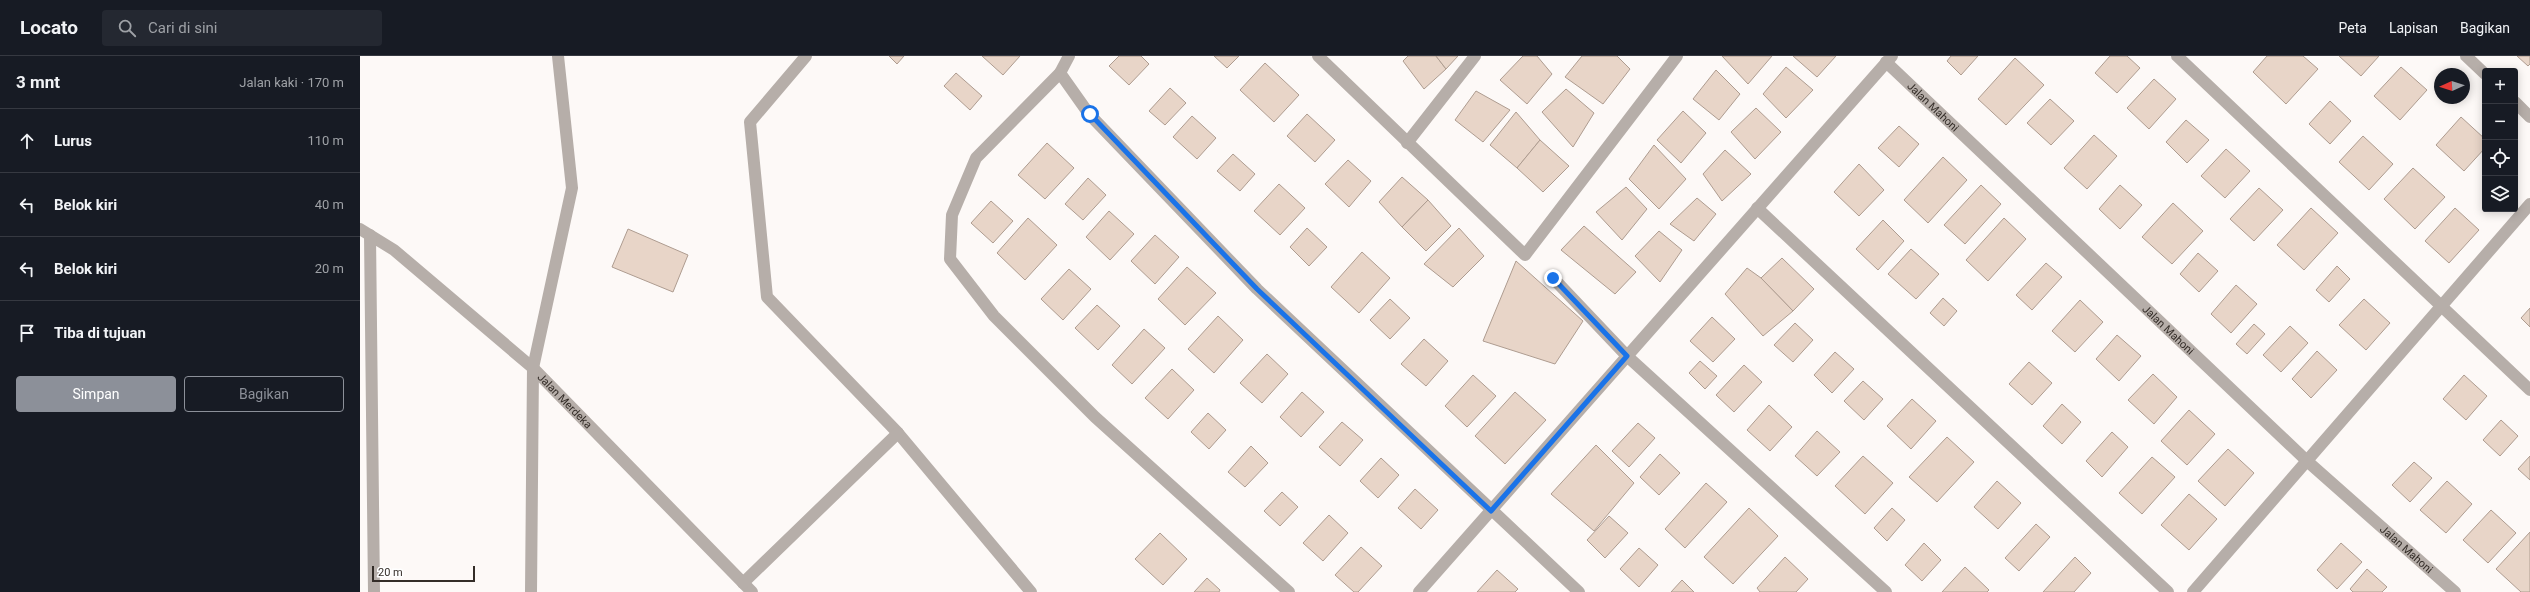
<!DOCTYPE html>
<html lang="id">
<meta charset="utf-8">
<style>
body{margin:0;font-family:Roboto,sans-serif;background:#242831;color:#f1f3f6}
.controls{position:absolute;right:12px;top:12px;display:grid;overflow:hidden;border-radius:4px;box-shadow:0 2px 10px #0003}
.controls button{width:36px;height:36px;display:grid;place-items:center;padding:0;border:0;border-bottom:1px solid #363941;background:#171b24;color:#f1f3f6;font:20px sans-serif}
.compass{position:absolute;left:2074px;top:12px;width:36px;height:36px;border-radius:50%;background:#171b24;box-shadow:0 2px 10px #0003;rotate:267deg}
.scale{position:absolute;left:12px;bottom:10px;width:103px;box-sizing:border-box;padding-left:4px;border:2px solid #342d28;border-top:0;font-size:11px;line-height:14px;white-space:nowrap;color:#342d28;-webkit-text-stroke:3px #fff;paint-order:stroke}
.stop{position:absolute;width:12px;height:12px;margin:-9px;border:3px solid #1a73e8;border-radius:50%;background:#fff}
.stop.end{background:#1a73e8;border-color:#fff;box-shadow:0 1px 4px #0008}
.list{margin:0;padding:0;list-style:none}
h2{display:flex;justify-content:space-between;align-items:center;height:52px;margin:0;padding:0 16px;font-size:17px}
h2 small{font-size:13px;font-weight:400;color:#9ea1a6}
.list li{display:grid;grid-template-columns:26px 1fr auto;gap:12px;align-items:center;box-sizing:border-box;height:64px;padding:0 16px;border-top:1px solid #363941}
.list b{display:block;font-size:15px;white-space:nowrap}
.list em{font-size:13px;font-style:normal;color:#9ea1a6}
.actions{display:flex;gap:8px;padding:12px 16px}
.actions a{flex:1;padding:9px 0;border:1px solid #8c9099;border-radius:4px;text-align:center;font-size:14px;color:#8c9099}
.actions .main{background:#8c9099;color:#fff}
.icon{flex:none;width:22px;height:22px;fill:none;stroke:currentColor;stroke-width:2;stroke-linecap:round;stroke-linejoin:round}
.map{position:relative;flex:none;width:2170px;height:536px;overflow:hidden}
header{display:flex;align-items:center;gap:24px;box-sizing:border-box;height:56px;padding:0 20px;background:#171b24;border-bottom:1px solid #363941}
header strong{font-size:19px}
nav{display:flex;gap:22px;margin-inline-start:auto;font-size:14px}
.search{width:280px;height:36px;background:#242831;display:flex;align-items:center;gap:10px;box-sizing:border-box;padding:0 14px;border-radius:4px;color:#9ea1a6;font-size:15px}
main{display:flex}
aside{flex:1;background:#171b24}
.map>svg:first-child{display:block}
.building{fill:#e8d5c8;stroke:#ae9c90}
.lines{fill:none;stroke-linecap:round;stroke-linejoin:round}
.minor{stroke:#b6aea9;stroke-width:12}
.route{stroke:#1a73e8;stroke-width:5}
.labels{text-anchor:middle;stroke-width:3;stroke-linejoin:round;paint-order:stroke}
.street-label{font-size:11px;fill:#342d28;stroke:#fff}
</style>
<header>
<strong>Locato</strong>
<div class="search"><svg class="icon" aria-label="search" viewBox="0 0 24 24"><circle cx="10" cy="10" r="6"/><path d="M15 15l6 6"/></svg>Cari di sini</div>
<nav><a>Peta</a><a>Lapisan</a><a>Bagikan</a></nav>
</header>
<main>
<aside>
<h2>3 mnt<small>Jalan kaki · 170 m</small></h2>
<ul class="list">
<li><svg class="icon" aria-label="ahead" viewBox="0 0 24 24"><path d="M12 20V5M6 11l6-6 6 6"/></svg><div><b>Lurus</b></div><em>110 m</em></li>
<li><svg class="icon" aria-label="left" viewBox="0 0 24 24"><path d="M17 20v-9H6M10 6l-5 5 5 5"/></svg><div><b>Belok kiri</b></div><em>40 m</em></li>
<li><svg class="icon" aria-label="left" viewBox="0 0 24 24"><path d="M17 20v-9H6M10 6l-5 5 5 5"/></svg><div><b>Belok kiri</b></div><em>20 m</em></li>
<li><svg class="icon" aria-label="arrive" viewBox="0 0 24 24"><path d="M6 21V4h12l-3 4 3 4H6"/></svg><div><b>Tiba di tujuan</b></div></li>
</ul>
<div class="actions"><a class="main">Simpan</a><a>Bagikan</a></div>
</aside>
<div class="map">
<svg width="2170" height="536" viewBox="0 0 2170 536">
<rect width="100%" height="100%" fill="#fdf9f7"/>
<g class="building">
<path d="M529 0H544L537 8Z"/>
<path d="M622 0H660L643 19Z"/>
<path d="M759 0H781L789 8 769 29 749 10Z"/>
<path d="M854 0H879L867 12Z"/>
<path d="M1048 0H1076L1086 13 1064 33 1043 5Z"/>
<path d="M1076 0H1098L1086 13Z"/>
<path d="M1163 0H1177L1192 18 1167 48 1140 24Z"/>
<path d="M1222 0H1257L1270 13 1243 48 1205 21Z"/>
<path d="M1362 0H1412L1388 28Z"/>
<path d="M1433 0H1476L1457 21Z"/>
<path d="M1591 0H1618L1601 19 1587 5Z"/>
<path d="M1750 0H1767L1780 12 1757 37 1735 17Z"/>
<path d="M1907 0H1943L1958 13 1926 48 1893 16Z"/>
<path d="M1979 0H2019L2001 20Z"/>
<path d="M2157 0H2170V8L2168 10Z"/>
<path d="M1655 2 1684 29 1646 69 1618 43Z"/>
<path d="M905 7 939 39 914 66 880 34Z"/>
<path d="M1426 11 1453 34 1426 62 1403 38Z"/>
<path d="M2041 11 2067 34 2040 64 2014 40Z"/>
<path d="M1356 14 1380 38 1359 64 1333 43Z"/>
<path d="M596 17 622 40 610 54 584 30Z"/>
<path d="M1794 23 1816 43 1789 73 1767 52Z"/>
<path d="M810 32 826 47 805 69 789 55Z"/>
<path d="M1206 33 1234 57 1213 91 1182 56Z"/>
<path d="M1116 35 1150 54 1123 86 1095 64Z"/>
<path d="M1690 43 1714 65 1691 89 1667 67Z"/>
<path d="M1970 45 1991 65 1970 88 1949 68Z"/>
<path d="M1396 52 1421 76 1395 103 1371 76Z"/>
<path d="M1323 55 1346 77 1321 107 1297 84Z"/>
<path d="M1156 56 1180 84 1157 112 1130 89Z"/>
<path d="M947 58 975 84 955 106 927 80Z"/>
<path d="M832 60 856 82 837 103 813 81Z"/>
<path d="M2101 61 2125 83V92L2104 115 2076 89Z"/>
<path d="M1826 64 1849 84 1827 107 1806 86Z"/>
<path d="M1539 70 1559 88 1539 111 1518 92Z"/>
<path d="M1734 79 1757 100 1727 133 1704 112Z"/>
<path d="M2003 80 2033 108 2009 134 1979 106Z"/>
<path d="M1180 84 1209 110 1183 136 1157 112Z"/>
<path d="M687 87 714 112 685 143 658 119Z"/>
<path d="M1294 89 1326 123 1299 153 1269 123Z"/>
<path d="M1866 93 1890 115 1865 142 1841 120Z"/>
<path d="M1365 94 1391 118 1362 145 1343 118Z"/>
<path d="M873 98 895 118 880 135 857 115Z"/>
<path d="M1583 101 1607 124 1568 167 1544 144Z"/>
<path d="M988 104 1011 125 989 151 965 128Z"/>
<path d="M1499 108 1524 134 1499 160 1474 136Z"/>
<path d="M2053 112 2085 141 2055 173 2024 143Z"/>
<path d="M1042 121 1068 144 1042 171 1019 146Z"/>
<path d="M728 122 746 139 723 164 705 148Z"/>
<path d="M919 128 945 152 920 179 894 155Z"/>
<path d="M1621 129 1641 148 1605 188 1584 169Z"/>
<path d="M1760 129 1782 149 1760 173 1739 153Z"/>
<path d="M1266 131 1287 153 1262 184 1236 156Z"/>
<path d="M1899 132 1923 154 1894 185 1870 163Z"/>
<path d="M1337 142 1356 158 1334 185 1310 168Z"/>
<path d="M1068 144 1091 170 1066 195 1042 171Z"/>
<path d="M631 145 653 165 633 187 611 167Z"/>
<path d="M1813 147 1843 175 1812 208 1782 181Z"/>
<path d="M1951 152 1978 177 1944 214 1917 189Z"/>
<path d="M2095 152 2119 174 2089 207 2065 185Z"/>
<path d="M749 155 774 178 750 204 726 181Z"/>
<path d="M668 162 697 189 665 224 637 197Z"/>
<path d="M1644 162 1666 183 1628 225 1606 204Z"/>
<path d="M1523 164 1544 185 1518 214 1496 193Z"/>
<path d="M1224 170 1276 216 1255 238 1201 194Z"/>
<path d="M947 172 967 191 949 210 930 191Z"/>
<path d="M1099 172 1124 200 1093 231 1064 208Z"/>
<path d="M268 173 328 199 313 236 252 211Z"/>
<path d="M1299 175 1322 194 1300 226 1275 200Z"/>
<path d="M795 179 819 201 795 228 771 205Z"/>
<path d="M1551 193 1579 218 1556 243 1528 218Z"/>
<path d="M1002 196 1030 222 999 257 971 231Z"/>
<path d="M1838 197 1858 215 1839 236 1820 218Z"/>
<path d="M1422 202 1454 233 1433 255 1401 222Z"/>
<path d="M1156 205 1223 265 1195 308 1123 285Z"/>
<path d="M1686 207 1702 221 1672 254 1656 239Z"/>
<path d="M1977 210 1990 223 1969 246 1956 234Z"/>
<path d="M827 211 856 237 825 269 798 243Z"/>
<path d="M1387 212 1401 222 1433 255 1403 280 1365 238Z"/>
<path d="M709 213 731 233 703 264 681 243Z"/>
<path d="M1876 229 1897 248 1871 277 1851 258Z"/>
<path d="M1583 242 1597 255 1584 270 1570 257Z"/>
<path d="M1030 243 1050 262 1030 283 1010 264Z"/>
<path d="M2004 243 2030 267 2006 294 1979 269Z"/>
<path d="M1720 244 1743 266 1715 296 1692 275Z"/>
<path d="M737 249 760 270 738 294 715 272Z"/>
<path d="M2170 252V271L2161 262Z"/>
<path d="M858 260 883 284 854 317 828 293Z"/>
<path d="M1352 261 1375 283 1353 306 1330 285Z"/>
<path d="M1435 267 1453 284 1433 306 1414 289Z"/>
<path d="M1894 268 1905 278 1887 298 1876 288Z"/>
<path d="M1930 270 1948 287 1921 316 1903 299Z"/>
<path d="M784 273 805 292 772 328 752 309Z"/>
<path d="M1757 279 1781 300 1759 325 1736 303Z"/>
<path d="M1064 283 1088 305 1066 330 1041 308Z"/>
<path d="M1957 295 1977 314 1951 342 1932 323Z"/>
<path d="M1475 296 1494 313 1472 337 1454 319Z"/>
<path d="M907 298 928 318 902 347 880 327Z"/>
<path d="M1340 305 1357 320 1345 333 1329 317Z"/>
<path d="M1669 306 1692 327 1672 349 1649 328Z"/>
<path d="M1384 309 1402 326 1374 356 1356 339Z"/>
<path d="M812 313 834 334 808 363 785 342Z"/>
<path d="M1793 318 1817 341 1794 368 1768 344Z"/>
<path d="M1113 319 1136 340 1107 371 1085 350Z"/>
<path d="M2104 319 2127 340 2106 364 2083 343Z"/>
<path d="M1503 325 1523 343 1504 364 1484 345Z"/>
<path d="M942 336 964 356 941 381 920 361Z"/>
<path d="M1155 336 1186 364 1145 408 1115 380Z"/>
<path d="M1552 343 1576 365 1551 393 1527 370Z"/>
<path d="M1702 348 1721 366 1702 388 1683 370Z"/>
<path d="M1409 349 1432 371 1410 395 1387 374Z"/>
<path d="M1829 354 1855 378 1827 409 1801 385Z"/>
<path d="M848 357 866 374 849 393 831 376Z"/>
<path d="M2141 364 2158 380 2140 400 2123 384Z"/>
<path d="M982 366 1003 384 980 410 959 391Z"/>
<path d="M1278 367 1295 382 1269 411 1252 395Z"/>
<path d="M1457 375 1480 396 1457 420 1435 400Z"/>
<path d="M1752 376 1768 391 1742 421 1726 405Z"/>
<path d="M1587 381 1614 406 1577 446 1549 421Z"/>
<path d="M1236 389 1274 427 1234 475 1191 438Z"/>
<path d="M891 390 908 407 885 431 868 416Z"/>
<path d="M1868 393 1894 417 1865 450 1838 425Z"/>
<path d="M1300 398 1320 417 1299 439 1280 421Z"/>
<path d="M1503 400 1533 427 1505 458 1475 430Z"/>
<path d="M2170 400V424L2158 413Z"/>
<path d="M1792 401 1815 421 1782 458 1759 437Z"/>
<path d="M1021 402 1039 419 1018 442 1000 425Z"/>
<path d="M2054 406 2072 422 2050 446 2032 429Z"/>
<path d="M1637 425 1661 447 1638 473 1614 451Z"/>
<path d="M2087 425 2112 448 2086 477 2060 454Z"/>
<path d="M1346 427 1367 446 1325 492 1305 473Z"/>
<path d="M1055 433 1078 454 1061 473 1038 452Z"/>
<path d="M922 436 938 451 920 470 904 455Z"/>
<path d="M1829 438 1857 463 1829 494 1801 469Z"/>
<path d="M1389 452 1418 480 1373 528 1344 501Z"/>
<path d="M1532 452 1545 464 1527 485 1514 472Z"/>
<path d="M2131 454 2156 477 2128 507 2103 484Z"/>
<path d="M969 459 988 477 963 505 943 487Z"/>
<path d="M1249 460 1268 477 1245 502 1227 484Z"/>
<path d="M1676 468 1690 481 1659 515 1645 502Z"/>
<path d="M2170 476V536H2161L2136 513Z"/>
<path d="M800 477 827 503 803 529 775 503Z"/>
<path d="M1564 487 1581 504 1562 525 1545 509Z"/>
<path d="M1981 487 2002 506 1977 533 1957 514Z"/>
<path d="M1001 491 1022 510 998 536H994L975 519Z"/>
<path d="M1279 492 1298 509 1279 531 1260 513Z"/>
<path d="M1425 501 1448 523 1436 536H1400L1397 532Z"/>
<path d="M1715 501 1731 517 1714 536H1683Z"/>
<path d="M1605 511 1629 534 1627 536H1582Z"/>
<path d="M2007 513 2027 531 2022 536H1993L1990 533Z"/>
<path d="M1137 514 1158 533 1155 536H1117Z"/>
<path d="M847 522 860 534 859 536H834Z"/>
<path d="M1322 524 1334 536H1311Z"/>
</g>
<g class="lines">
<g class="minor">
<path d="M446 0 390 66 407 241 538 377 671 536"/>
<path d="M709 0 700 17 729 58 897 233 1219 536"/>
<path d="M958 0 1165 199 1317 0"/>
<path d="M1817 0 2170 334"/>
<path d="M2106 0 2125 18"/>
<path id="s1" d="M1526 6 1947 405 2095 536"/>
<path d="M700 17 616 102 592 159 590 203 634 260 735 361 929 536"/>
<path d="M2155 46 2170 61"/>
<path d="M1047 87 1115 0"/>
<path d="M1397 152 1808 536"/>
<path id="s2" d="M0 173 34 194 173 312 392 536"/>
<path d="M10 179 14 536"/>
<path d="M1193 222 1267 300 1526 536"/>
<path d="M383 527 538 377"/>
<path d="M171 536 173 312 212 132 198 0"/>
<path d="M1059 536 1532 0"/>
<path d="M1833 536 2170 148"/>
</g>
</g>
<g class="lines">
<path class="route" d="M730 58 897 233 1131 455 1267 300 1193 222"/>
</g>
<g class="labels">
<g class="street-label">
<text dy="4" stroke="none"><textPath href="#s1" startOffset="65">Jalan Mahoni</textPath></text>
<text dy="4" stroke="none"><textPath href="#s1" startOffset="389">Jalan Mahoni</textPath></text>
<text dy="4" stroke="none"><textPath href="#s2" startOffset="268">Jalan Merdeka</textPath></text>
<text dy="4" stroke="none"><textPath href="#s1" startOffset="713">Jalan Mahoni</textPath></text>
</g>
</g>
</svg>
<div class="controls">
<button>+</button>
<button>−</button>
<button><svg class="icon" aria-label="locate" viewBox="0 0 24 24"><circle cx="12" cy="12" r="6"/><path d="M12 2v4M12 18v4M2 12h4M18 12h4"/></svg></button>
<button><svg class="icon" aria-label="layers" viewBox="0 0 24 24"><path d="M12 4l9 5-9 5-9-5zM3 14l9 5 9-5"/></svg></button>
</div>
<svg class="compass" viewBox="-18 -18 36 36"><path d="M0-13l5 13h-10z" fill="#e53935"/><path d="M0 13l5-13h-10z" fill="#9ea1a6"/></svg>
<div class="scale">20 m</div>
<div class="stop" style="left:730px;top:58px"></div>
<div class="stop end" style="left:1193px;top:222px"></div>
</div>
</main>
